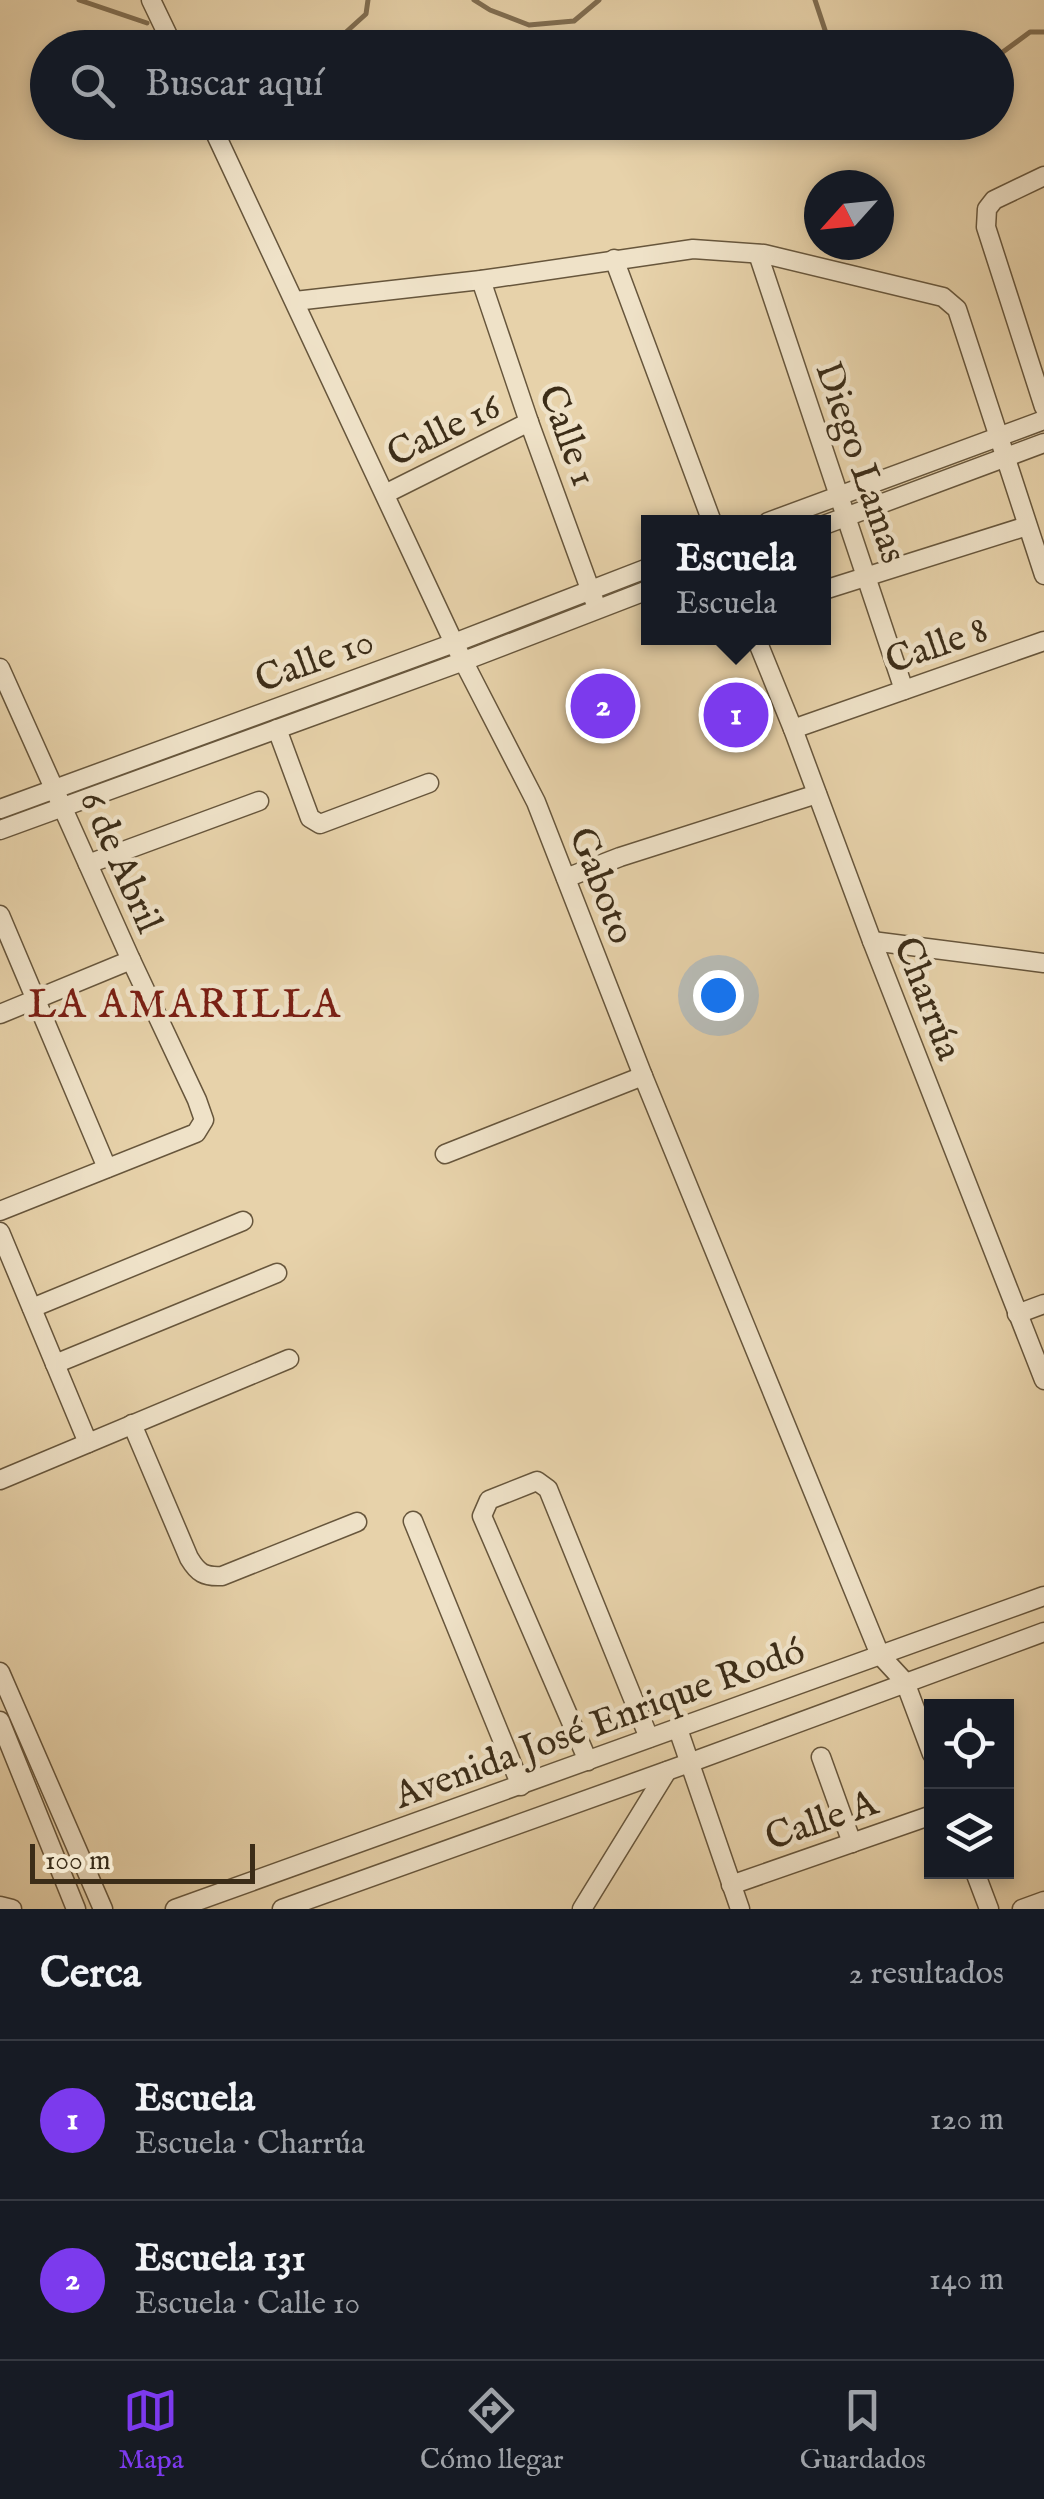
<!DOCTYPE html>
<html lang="es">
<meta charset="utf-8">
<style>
body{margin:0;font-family:"IM FELL English",serif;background:#242831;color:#f1f3f6}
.controls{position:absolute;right:30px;bottom:30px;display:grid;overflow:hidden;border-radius:0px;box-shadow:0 5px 15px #0003}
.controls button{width:90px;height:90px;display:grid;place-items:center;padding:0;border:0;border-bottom:2px solid #363941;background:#171b24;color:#f1f3f6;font:50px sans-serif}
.compass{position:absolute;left:804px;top:170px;width:90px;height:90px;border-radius:50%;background:#171b24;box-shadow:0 5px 15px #0003;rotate:243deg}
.scale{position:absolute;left:30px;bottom:25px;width:225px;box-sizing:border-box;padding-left:10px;border:5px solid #3c2d18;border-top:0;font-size:28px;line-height:35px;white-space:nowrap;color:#3c2d18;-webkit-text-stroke:8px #efe2c8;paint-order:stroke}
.you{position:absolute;left:718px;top:995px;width:35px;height:35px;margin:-25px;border:8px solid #fff;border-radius:50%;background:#1a73e8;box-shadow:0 0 0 15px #1a73e833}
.badge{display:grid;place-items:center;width:65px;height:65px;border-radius:50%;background:#7c3aed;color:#fff;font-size:32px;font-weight:700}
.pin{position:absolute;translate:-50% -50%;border:5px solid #fff;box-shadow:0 2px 10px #0006}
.popup{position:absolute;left:641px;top:515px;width:190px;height:130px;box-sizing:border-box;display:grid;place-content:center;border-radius:0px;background:#171b24;filter:drop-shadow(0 2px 8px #0005);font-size:32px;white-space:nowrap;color:#9ea1a6}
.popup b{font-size:38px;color:#f1f3f6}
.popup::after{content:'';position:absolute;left:50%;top:100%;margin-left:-20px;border:20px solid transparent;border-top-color:#171b24}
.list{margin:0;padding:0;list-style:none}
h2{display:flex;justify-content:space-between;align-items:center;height:130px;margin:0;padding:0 40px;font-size:42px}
h2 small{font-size:32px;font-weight:400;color:#9ea1a6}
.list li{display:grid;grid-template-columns:65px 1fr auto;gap:30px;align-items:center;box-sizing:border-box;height:160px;padding:0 40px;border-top:2px solid #363941}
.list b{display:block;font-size:38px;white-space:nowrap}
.list p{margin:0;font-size:32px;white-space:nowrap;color:#9ea1a6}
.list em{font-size:32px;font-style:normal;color:#9ea1a6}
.icon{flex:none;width:55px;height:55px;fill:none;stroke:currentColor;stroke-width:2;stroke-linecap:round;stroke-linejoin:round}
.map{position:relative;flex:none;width:1044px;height:1909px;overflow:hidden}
.search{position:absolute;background:#171b24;box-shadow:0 5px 15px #0003;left:30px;right:30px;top:30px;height:110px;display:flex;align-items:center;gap:25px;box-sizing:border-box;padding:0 35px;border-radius:55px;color:#9ea1a6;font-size:38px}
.sheet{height:450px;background:#171b24}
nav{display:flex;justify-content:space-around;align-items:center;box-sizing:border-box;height:140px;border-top:2px solid #363941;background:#171b24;font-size:28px;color:#9ea1a6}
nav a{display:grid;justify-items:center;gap:5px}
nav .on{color:#7c3aed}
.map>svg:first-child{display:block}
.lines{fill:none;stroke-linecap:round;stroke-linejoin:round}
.stream{stroke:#806e52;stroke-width:5}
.minor-casing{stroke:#67563c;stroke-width:21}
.minor{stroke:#efe2c8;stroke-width:18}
.labels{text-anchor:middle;stroke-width:9;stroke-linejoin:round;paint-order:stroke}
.street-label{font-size:38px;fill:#3c2d18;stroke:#efe2c8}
.neighbourhood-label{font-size:40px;letter-spacing:2.5px;fill:#7a1f14;stroke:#efe2c8}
</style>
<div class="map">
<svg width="1044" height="1909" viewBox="0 0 1044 1909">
<rect width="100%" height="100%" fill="#e7d2aa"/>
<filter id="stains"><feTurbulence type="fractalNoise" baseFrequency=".002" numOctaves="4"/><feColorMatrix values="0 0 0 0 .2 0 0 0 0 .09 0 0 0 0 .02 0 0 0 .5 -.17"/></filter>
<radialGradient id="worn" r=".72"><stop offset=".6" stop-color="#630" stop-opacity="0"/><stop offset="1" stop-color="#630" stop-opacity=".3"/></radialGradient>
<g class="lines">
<g class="stream">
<path d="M79 0 147 23"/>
<path d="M474 0 490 10 529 25 574 21 599 0"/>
<path d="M815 0 831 48"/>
<path d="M176 33 191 38 229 34 335 37 345 33 366 14 368 0"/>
<path d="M884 48H885"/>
<path d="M996 57 1030 32H1044"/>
</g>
<defs>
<g id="minor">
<path d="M151 0 174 48"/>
<path d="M210 122 454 643 536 802 643 1076 880 1655 905 1682 932 1754"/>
<path d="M1044 176 994 200 987 209 986 227 1044 407"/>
<path d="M758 254 904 690"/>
<path d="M614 259 712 522"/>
<path d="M481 280 529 422 594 600"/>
<path d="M295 301 481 280 693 249 764 254 943 297 957 309 1044 575"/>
<path d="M385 494 529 422"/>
<path d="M768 522 1044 420"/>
<path d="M824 525 1044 443"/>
<path d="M824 590 1027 526"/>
<path d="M756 638 793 729 872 941 1044 1380"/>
<path d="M0 668 131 960 197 1100 204 1120 196 1133 0 1211"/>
<path d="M277 729 310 818 320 824 429 783"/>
<path d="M793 729 1044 641"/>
<path d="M0 809 454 643 648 568"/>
<path d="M0 830 464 661 648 590"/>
<path d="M88 864 259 801"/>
<path d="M566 878 620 857 817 794"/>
<path d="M0 915 107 1168"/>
<path d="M872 941 1044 963"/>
<path d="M0 1014 131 960"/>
<path d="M445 1154 643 1076"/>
<path d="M0 1232 88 1443"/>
<path d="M32 1308 243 1221"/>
<path d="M1017 1314 1044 1304"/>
<path d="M55 1364 277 1273"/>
<path d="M132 1424 189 1558C198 1573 204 1577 222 1576L357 1522"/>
<path d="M0 1480 289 1359"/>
<path d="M413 1521 521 1786"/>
<path d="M0 1672 103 1909"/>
<path d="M0 1721 76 1909"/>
<path d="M678 1729 740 1909"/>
<path d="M821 1757 852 1843"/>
<path d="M588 1761 482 1516 489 1500 537 1481 548 1489 649 1738"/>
<path d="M975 1872 989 1909"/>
<path d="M731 1885 932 1815"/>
<path d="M0 1906 12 1909"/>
<path d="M175 1909 1044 1596"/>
<path d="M282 1909 689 1763 1044 1632"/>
<path d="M582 1909 667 1771"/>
<path d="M1022 1909 1044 1901"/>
</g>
</defs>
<use href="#minor" class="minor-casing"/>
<use href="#minor" class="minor"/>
</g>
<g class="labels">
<g class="street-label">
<text transform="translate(443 429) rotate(-26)" y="13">Calle 16</text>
<text transform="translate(569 435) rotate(70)" y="13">Calle 1</text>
<text transform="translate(862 462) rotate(71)" y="13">Diego Lamas</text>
<text transform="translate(936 644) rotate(-19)" y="13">Calle 8</text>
<text transform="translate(314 659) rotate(-20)" y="13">Calle 10</text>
<text transform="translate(122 861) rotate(66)" y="13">6 de Abril</text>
<text transform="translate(603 885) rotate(69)" y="13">Gaboto</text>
<text transform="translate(929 998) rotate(69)" y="13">Charrúa</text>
<text transform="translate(599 1722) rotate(-20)" y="13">Avenida José Enrique Rodó</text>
<text transform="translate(821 1819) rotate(-19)" y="13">Calle A</text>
</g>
<g class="neighbourhood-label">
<text x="185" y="1017">LA AMARILLA</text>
</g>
</g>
<rect width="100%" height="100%" filter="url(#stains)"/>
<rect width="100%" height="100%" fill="url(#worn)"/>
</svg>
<div class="controls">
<button><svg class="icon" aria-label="locate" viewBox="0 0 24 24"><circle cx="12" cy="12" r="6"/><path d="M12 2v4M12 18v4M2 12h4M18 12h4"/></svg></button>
<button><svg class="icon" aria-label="layers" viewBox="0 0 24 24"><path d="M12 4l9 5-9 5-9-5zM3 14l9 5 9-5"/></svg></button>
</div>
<svg class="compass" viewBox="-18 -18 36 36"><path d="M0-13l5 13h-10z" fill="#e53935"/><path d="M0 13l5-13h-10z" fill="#9ea1a6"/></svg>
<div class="scale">100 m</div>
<div class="you"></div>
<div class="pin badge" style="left:736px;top:715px">1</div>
<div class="popup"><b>Escuela</b>Escuela</div>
<div class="pin badge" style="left:603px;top:706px">2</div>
<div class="search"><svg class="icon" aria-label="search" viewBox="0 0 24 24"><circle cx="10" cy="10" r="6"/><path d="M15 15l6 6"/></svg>Buscar aquí</div>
</div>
<section class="sheet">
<h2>Cerca<small>2 resultados</small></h2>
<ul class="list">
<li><span class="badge">1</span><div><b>Escuela</b><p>Escuela · Charrúa</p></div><em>120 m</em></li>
<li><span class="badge">2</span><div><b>Escuela 131</b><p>Escuela · Calle 10</p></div><em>140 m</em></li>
</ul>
</section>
<nav>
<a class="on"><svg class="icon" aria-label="map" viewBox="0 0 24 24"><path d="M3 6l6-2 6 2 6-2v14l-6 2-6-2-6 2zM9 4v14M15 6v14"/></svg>Mapa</a>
<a><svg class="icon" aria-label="directions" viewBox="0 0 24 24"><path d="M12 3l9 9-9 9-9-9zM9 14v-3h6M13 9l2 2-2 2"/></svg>Cómo llegar</a>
<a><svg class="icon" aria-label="saved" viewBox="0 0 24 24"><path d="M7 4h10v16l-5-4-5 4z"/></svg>Guardados</a>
</nav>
